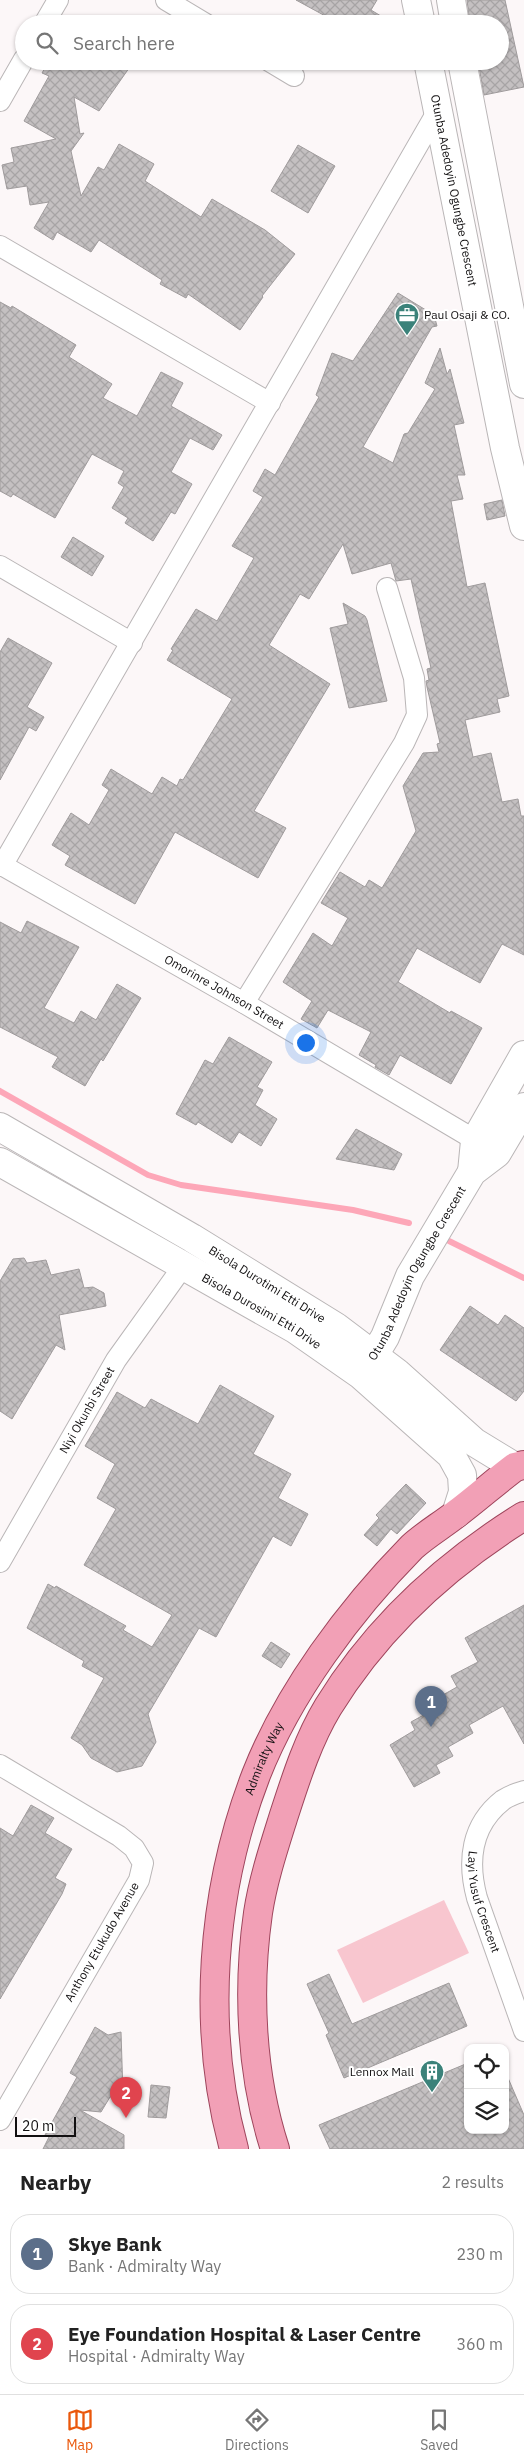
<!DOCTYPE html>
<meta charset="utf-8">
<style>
body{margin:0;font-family:"IBM Plex Sans",sans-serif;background:#f2f2f2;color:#222}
.controls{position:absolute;right:15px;bottom:15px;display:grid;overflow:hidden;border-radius:10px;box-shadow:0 1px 4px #0004}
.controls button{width:45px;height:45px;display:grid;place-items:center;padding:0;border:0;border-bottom:1px solid #e0e0e0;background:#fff;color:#222;font:25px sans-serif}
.scale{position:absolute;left:15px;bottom:12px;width:61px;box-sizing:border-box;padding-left:5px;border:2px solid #121011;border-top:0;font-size:14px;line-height:18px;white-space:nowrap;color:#121011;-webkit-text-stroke:4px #fff;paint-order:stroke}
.you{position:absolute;left:305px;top:1042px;width:18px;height:18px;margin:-12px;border:4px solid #fff;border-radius:50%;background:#1a73e8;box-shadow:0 0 0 8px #1a73e833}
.badge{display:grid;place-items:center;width:32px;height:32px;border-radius:50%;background:#ea580c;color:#fff;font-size:16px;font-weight:700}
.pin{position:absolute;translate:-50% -41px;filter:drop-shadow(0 1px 2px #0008)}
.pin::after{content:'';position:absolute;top:26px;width:18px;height:15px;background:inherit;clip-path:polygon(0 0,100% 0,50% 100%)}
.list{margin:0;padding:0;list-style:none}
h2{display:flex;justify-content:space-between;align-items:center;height:65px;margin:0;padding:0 20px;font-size:21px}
h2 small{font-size:16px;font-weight:400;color:#767676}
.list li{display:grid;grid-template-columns:32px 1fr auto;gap:15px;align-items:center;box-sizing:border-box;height:80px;margin:0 10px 10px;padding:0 10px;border:1px solid #e0e0e0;border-radius:20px}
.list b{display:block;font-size:19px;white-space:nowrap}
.list p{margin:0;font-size:16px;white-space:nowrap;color:#767676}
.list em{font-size:16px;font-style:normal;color:#767676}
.icon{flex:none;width:28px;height:28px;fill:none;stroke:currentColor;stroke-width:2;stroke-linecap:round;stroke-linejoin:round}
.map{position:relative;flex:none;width:524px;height:2149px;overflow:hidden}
.search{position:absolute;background:#fff;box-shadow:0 1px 4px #0004;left:15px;right:15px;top:15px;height:55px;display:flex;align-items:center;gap:12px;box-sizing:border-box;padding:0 18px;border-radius:28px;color:#767676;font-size:19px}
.sheet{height:245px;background:#fff}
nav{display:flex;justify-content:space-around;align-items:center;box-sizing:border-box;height:70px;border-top:1px solid #e0e0e0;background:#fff;font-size:14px;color:#767676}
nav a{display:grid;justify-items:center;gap:2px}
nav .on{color:#ea580c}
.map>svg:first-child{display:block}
.garden{fill:#f8c6cf}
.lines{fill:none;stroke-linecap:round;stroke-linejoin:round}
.stream{stroke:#fda7b8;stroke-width:6}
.building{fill:url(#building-cross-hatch);stroke:#9f9b9c}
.street-casing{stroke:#bab6b7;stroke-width:22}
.secondary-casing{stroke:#bab6b7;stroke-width:30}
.primary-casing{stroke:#9e455c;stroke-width:30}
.street{stroke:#fff;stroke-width:20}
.secondary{stroke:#fff;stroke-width:28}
.primary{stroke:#f2a0b6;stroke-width:28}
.labels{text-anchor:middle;stroke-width:4;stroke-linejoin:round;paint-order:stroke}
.street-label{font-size:12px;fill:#121011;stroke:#fff}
.poi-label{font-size:12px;fill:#121011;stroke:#fff;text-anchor:start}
</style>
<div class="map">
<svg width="524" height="2149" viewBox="0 0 524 2149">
<defs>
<pattern id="building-cross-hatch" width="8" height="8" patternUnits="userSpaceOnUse" patternTransform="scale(1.25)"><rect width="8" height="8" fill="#c4c0c1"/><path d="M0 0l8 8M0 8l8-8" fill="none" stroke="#a7a4a5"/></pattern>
</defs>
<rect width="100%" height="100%" fill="#fcf7f8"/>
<path class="garden" d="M444 1900 469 1953 363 2003 337 1950Z"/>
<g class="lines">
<g class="stream">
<path d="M0 1091 148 1175 181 1185 353 1210 409 1223"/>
<path d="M449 1241 524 1278"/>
</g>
</g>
<g class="building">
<path d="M296 0H377L371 10 394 24H325L329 18Z"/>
<path d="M467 0H505L524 87 484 95 478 61H500V24H470Z"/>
<path d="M49 61H134L99 111 74 97 80 134 84 133 71 151 81 196 98 167 104 170 119 144 154 164 145 181 201 217 212 199 265 230 295 254 262 296 263 297 240 330 188 294 186 298 160 284 162 280 99 240 91 252 57 232 53 240 34 228 49 202 30 205 27 186 7 189 2 165 14 162 11 148 56 139 24 121 49 76 42 73Z"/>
<path d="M298 145 335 166 308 213 271 191Z"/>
<path d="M398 293 434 315 437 326 432 327 363 447 393 463 404 434 408 433 435 389 425 383 440 348 447 374 450 369 464 423 454 425 465 475H457L463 499 451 501 467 587 485 583 509 696 497 699 500 712 465 720 473 757 491 753 502 802 518 799 521 816H524V955L502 944 480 983 417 948 398 982 450 1013 451 1011 482 1028 451 1084 400 1055 389 1075 375 1067 376 1065 359 1055 371 1032 328 1010 317 1028 301 1019 312 1001 283 982 313 933 332 946 348 918 321 903 340 872 365 887 369 880 382 888 416 831 403 786 423 753 439 752 437 744 440 743 427 687 426 681 429 680 427 669 431 668 411 579 396 581 391 563 352 574 343 544 309 599 300 594 269 645 330 684 254 811 286 828 258 878 175 832 135 904 65 865 70 856 52 845 71 813 89 825 109 790 102 785 111 769 152 794 162 777 177 786 180 779 183 780 232 699 167 660 173 650 171 649 196 609 217 621 254 558 232 546 263 497 253 491 265 469 275 475 319 397 316 395 332 353 353 361Z"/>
<path d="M0 302 11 308 12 306 76 345 69 357 112 384 103 398 137 416 161 372 183 383 171 406 222 435 213 450 190 438 171 472 192 484 175 514 171 512 153 541 125 523 128 518 112 508 124 487 118 483 124 471 92 454 55 518 13 494 11 497 0 491Z"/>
<path d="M502 500 505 516 487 520 484 504Z"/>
<path d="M73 537 104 556 92 576 61 557Z"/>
<path d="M343 603 365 616 367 620 387 701 349 708 330 628 348 624Z"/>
<path d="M8 638 52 663 27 707 44 717 36 731 29 727 0 780V652Z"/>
<path d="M27 921 79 947 44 1008 74 1023 81 1011 96 1020 117 984 141 998 103 1061 101 1059 85 1086 52 1067 58 1057 0 1027V922L21 933Z"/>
<path d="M229 1037 272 1062 257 1087 263 1090 255 1105 277 1119 261 1146 239 1132 232 1143 198 1122 196 1125 176 1114 205 1060 213 1064Z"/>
<path d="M356 1129 402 1154 394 1170 336 1159Z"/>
<path d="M24 1258 27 1263 46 1260 51 1275 79 1269 84 1288 93 1287 104 1293 106 1306 59 1315 65 1350 56 1345 12 1419 0 1411V1281L13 1259Z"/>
<path d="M470 1306 498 1325 505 1315 524 1328V1391L516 1401 440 1350Z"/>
<path d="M220 1385 274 1416 253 1454 291 1474 278 1498 308 1514 291 1546 273 1536 216 1637 199 1628 148 1714 156 1742 142 1766 117 1772 91 1758 82 1745 71 1738 104 1678 82 1666 84 1661 27 1628 48 1584 55 1588 56 1586 126 1626 123 1630 152 1647 172 1615 84 1565 116 1509 97 1498 115 1464 85 1446 117 1392 145 1408 151 1399 198 1424Z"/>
<path d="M406 1484 426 1503 397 1534 391 1529 377 1546 364 1535 379 1518 376 1515Z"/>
<path d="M524 1605V1744L503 1706 469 1725 473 1733 448 1747 453 1756 436 1765 440 1773 414 1787 390 1745 415 1730 411 1722 429 1712 425 1705 457 1687 451 1676 478 1662 465 1638Z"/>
<path d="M271 1642 290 1654 281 1668 262 1656Z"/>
<path d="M31 1805 54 1818 45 1833 72 1849 55 1878 66 1884 62 1894 0 1999V1828L13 1836Z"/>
<path d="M329 1974 352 2024 449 1983 467 2026 344 2078 326 2035 329 2033 307 1984Z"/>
<path d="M95 2027 108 2035 121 2032 123 2094 110 2097 101 2112 80 2110 124 2135V2149H43L49 2137 45 2135 77 2077 70 2073Z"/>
<path d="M468 2063V2130H505V2071L524 2115V2149H330L319 2125Z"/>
<path d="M151 2085 170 2087 166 2118 148 2117Z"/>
</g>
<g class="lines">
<defs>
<g id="street">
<path d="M166 0 206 24"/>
<path d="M44 24 58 0"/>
<path d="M269 61 294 76"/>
<path d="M0 101 24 59"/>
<path d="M0 246 270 403"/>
<path d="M0 566 132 643"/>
<path id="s1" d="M0 864 244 1003 487 1147"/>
<path d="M2 866 437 112"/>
<path d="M244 1003 404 743 417 715 414 678 387 588"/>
<path id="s2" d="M0 1562 116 1360 184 1265"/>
<path d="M0 1765 119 1836 134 1848 143 1863 139 1880 0 2120"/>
<path id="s3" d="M524 1791C517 1793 509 1796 503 1800 471 1825 467 1861 477 1898L524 2031"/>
</g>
<g id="secondary">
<path d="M416 0 421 24"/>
<path d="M451 0 455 24"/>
<path id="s4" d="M428 61 505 448 524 526"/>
<path d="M462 61 524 384"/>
<path id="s5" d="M0 1127 192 1238 336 1327 397 1373 474 1442 515 1467"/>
<path id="s6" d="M0 1162 295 1329 361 1375 451 1455 462 1475 463 1492 456 1514"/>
<path d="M472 1172 475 1141 524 1055"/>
<path id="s7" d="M365 1370 385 1337 410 1276 472 1172 497 1153 524 1107"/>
</g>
<g id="primary">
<path id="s8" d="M234 2149C201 2028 211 1892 256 1775 288 1693 350 1610 412 1547 425 1535 442 1525 456 1514 476 1499 495 1482 515 1467L524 1465"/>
<path d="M275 2149C251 2075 247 1990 258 1913 263 1880 274 1847 284 1815 296 1778 308 1740 328 1707 377 1627 445 1565 524 1516"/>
</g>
</defs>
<use href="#street" class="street-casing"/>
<use href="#secondary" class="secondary-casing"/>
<use href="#primary" class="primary-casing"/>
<use href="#street" class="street"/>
<use href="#secondary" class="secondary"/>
<use href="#primary" class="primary"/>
</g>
<defs>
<symbol id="office-pin" viewBox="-11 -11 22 30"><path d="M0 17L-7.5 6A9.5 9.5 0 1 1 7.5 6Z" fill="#3b827a" stroke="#fff"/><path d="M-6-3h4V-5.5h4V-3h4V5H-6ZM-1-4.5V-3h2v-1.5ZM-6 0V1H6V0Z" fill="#fff"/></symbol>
<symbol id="building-pin" viewBox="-11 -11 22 30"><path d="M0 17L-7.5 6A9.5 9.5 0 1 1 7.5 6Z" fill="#3b827a" stroke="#fff"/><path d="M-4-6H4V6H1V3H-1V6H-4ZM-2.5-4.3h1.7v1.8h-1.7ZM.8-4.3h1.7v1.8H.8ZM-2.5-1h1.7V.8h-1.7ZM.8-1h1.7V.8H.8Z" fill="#fff"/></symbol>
</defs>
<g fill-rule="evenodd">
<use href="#office-pin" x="393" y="301" width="28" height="38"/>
<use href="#building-pin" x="418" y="2058" width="28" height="38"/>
</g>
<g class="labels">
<g class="street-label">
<text dy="4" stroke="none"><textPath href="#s4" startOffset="132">Otunba Adedoyin Ogungbe Crescent</textPath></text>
<text dy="4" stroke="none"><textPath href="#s1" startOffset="258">Omorinre Johnson Street</textPath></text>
<text dy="4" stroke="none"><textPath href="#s7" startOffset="110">Otunba Adedoyin Ogungbe Crescent</textPath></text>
<text dy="4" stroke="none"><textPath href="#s5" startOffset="310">Bisola Durotimi Etti Drive</textPath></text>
<text dy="4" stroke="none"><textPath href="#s6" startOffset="301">Bisola Durosimi Etti Drive</textPath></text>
<text dy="4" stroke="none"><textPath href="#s2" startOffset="175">Niyi Okunbi Street</textPath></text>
<text dy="4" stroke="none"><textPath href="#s8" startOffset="399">Admiralty Way</textPath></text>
<text dy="4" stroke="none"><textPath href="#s3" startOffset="136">Layi Yusuf Crescent</textPath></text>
<text transform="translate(102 1942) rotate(-60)" y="4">Anthony Etukudo Avenue</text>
</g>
<g class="poi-label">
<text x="424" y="319">Paul Osaji &amp; CO.</text>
<text x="414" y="2076" text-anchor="end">Lennox Mall</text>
</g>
</g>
</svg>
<div class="controls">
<button><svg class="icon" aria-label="locate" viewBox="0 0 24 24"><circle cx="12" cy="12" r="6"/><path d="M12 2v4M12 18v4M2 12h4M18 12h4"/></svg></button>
<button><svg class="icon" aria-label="layers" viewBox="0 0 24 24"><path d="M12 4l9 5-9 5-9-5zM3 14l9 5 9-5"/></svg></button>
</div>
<div class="scale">20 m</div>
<div class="you"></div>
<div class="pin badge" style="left:431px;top:1727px;background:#5c6f8a">1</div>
<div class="pin badge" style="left:126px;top:2118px;background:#e0444e">2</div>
<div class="search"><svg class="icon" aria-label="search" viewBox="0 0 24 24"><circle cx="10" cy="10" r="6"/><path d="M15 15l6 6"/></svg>Search here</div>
</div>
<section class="sheet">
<h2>Nearby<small>2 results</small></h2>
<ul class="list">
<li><span class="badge" style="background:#5c6f8a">1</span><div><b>Skye Bank</b><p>Bank · Admiralty Way</p></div><em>230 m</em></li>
<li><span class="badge" style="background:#e0444e">2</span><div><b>Eye Foundation Hospital &amp; Laser Centre</b><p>Hospital · Admiralty Way</p></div><em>360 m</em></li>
</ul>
</section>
<nav>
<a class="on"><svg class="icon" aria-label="map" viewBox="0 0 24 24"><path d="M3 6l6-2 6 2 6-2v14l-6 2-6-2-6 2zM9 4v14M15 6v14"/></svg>Map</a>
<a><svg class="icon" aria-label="directions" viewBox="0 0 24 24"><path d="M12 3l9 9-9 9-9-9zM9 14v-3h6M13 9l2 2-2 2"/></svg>Directions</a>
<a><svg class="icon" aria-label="saved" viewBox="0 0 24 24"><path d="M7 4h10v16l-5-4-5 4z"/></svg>Saved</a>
</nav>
